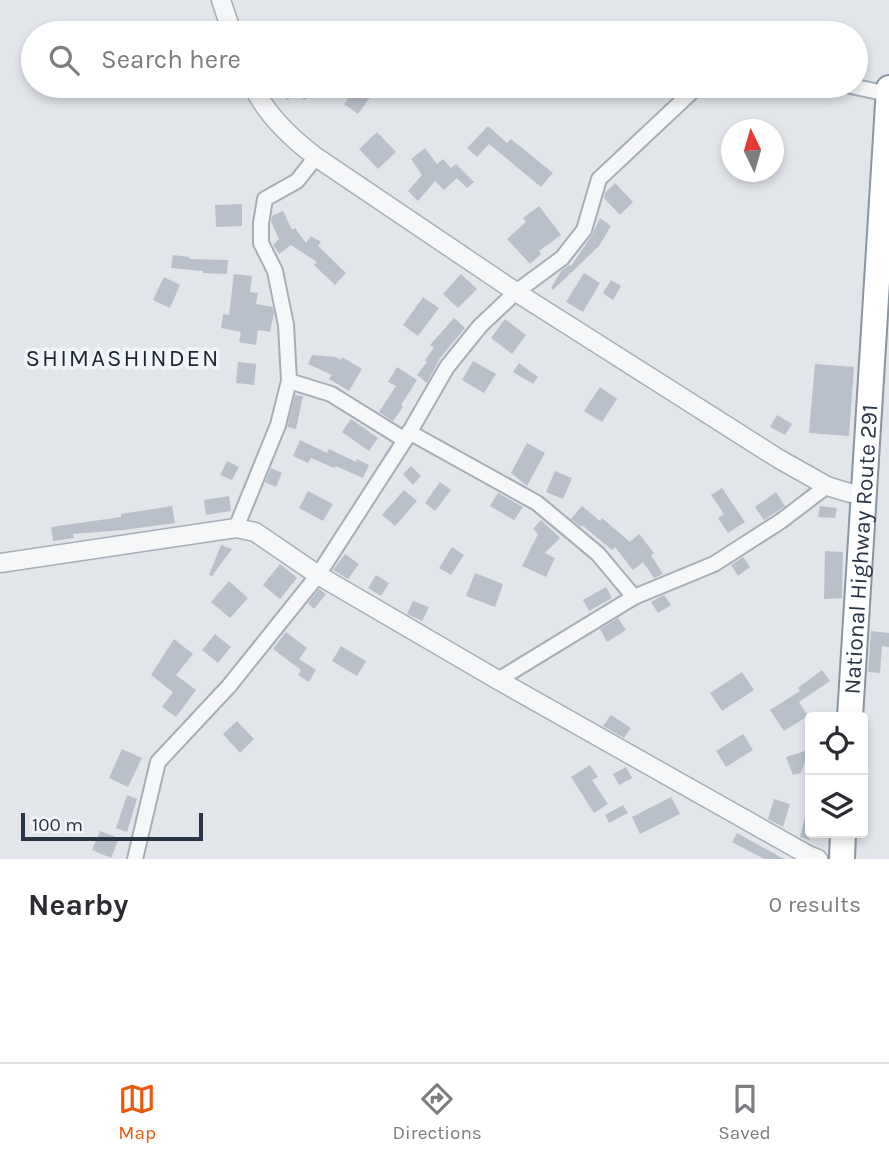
<!DOCTYPE html>
<style>
body{margin:0;font-family:Karla,sans-serif;background:#f7f7f7;color:#2b2b33}
.controls{position:absolute;right:21px;bottom:21px;display:grid;overflow:hidden;border-radius:7px;box-shadow:0 4px 10px #0003}
.controls button{width:63px;height:63px;display:grid;place-items:center;padding:0;border:0;border-bottom:2px solid #e1e1e2;background:#fff;color:#2b2b33;font:35px sans-serif}
.compass{position:absolute;left:721px;top:119px;width:63px;height:63px;border-radius:50%;background:#fff;box-shadow:0 4px 10px #0003;rotate:355deg}
.scale{position:absolute;left:21px;bottom:18px;width:182px;box-sizing:border-box;padding-left:7px;border:4px solid #293545;border-top:0;font-size:19px;line-height:24px;white-space:nowrap;color:#293545;-webkit-text-stroke:5px #f2f5f8;paint-order:stroke}
.list{margin:0;padding:0;list-style:none}
h2{display:flex;justify-content:space-between;align-items:center;height:91px;margin:0;padding:0 28px;font-size:30px}
h2 small{font-size:23px;font-weight:400;color:#7c7c81}
.icon{flex:none;width:38px;height:38px;fill:none;stroke:currentColor;stroke-width:2;stroke-linecap:round;stroke-linejoin:round}
.map{position:relative;flex:none;width:889px;height:859px;overflow:hidden}
.search{position:absolute;background:#fff;box-shadow:0 4px 10px #0003;left:21px;right:21px;top:21px;height:77px;display:flex;align-items:center;gap:18px;box-sizing:border-box;padding:0 24px;border-radius:38px;color:#7c7c81;font-size:26px}
.sheet{height:203px;background:#fff}
nav{display:flex;justify-content:space-around;align-items:center;box-sizing:border-box;height:98px;border-top:2px solid #e1e1e2;background:#fff;font-size:19px;color:#7c7c81}
nav a{display:grid;justify-items:center;gap:4px}
nav .on{color:#ea580c}
.map>svg:first-child{display:block}
.building{fill:#b9c0ca}
.lines{fill:none;stroke-linecap:round;stroke-linejoin:round}
.minor-casing{stroke:#a7adb6;stroke-width:18}
.tertiary-casing{stroke:#a7adb6;stroke-width:21}
.trunk-casing{stroke:#8895a3;stroke-width:28}
.minor{stroke:#f5f7f9;stroke-width:14}
.tertiary{stroke:#f5f7f9;stroke-width:18}
.trunk{stroke:#fff;stroke-width:24}
.labels{text-anchor:middle;stroke-width:7;stroke-linejoin:round;paint-order:stroke}
.street-label{font-size:23px;fill:#293545;stroke:#f2f5f8}
.neighbourhood-label{font-size:24px;letter-spacing:2px;fill:#1b2636;stroke:#f2f5f8}
</style>
<div class="map">
<svg width="889" height="859" viewBox="0 0 889 859">
<rect width="100%" height="100%" fill="#e2e6eb"/>
<g class="building">
<path d="M286 86H325L304 100 298 92 287 100 280 90Z"/>
<path d="M357 86H364L373 93 358 114 344 104Z"/>
<path d="M488 126 507 143 511 139 553 173 541 187 489 144 477 157 467 148Z"/>
<path d="M377 132 396 152 378 169 359 149Z"/>
<path d="M425 148 437 164 443 159 451 168 456 164 474 182 467 188 457 178 444 190 435 181 418 201 408 191 422 175 411 159Z"/>
<path d="M615 183 633 202 620 215 604 198 605 193Z"/>
<path d="M242 204V226L216 227 215 205Z"/>
<path d="M539 206 561 235 539 251 541 254 530 264 507 239 526 222 523 218Z"/>
<path d="M283 211 292 230 295 228 306 243 311 236 321 242 318 246 346 273 335 285 314 265 317 262 291 245 279 254 273 245 279 239 271 222 272 216Z"/>
<path d="M600 218 611 226 599 246 553 290 551 288 561 271 569 265 571 266 592 235Z"/>
<path d="M173 255 189 257V259L228 260 227 274 203 273V271L171 268Z"/>
<path d="M584 273 600 283 583 312 566 302Z"/>
<path d="M234 274 252 276 250 292 258 293 256 304 273 307 274 313 270 332 258 330 256 345 239 342 241 332 221 328 223 314 229 315Z"/>
<path d="M461 274 477 289 458 308 443 294Z"/>
<path d="M164 277 180 285 170 308 153 300Z"/>
<path d="M611 280 621 286 613 300 603 293Z"/>
<path d="M423 297 439 308 418 336 403 325Z"/>
<path d="M454 318 465 328 440 358 427 383 417 375 427 362 425 360 434 348 430 345Z"/>
<path d="M505 319 526 335 512 354 491 338Z"/>
<path d="M312 355 335 357 341 360 342 357 362 369 349 391 329 379 332 375 308 364Z"/>
<path d="M473 361 496 374 484 393 462 380Z"/>
<path d="M238 362 256 364 254 385 236 383Z"/>
<path d="M519 363 538 377 533 384 513 372Z"/>
<path d="M815 364 854 367 849 436 809 433Z"/>
<path d="M397 367 417 380 401 405 403 407 393 421 379 412 396 386 388 382Z"/>
<path d="M600 387 617 399 602 422 584 411Z"/>
<path d="M295 395 303 396 296 429 287 427Z"/>
<path d="M777 415 792 424 785 435 770 427Z"/>
<path d="M351 419 378 438 369 451 342 432Z"/>
<path d="M300 440 327 453 329 449 356 462 357 459 369 465 363 478 336 466 334 468 311 458 308 463 293 456Z"/>
<path d="M527 443 545 453 527 486 511 473Z"/>
<path d="M227 461 239 467 232 480 220 475Z"/>
<path d="M411 466 421 476 413 485 403 474Z"/>
<path d="M271 468 282 473 276 487 265 482Z"/>
<path d="M555 471 572 478 563 499 546 492Z"/>
<path d="M440 482 451 490 435 511 425 503Z"/>
<path d="M722 488 745 522 728 533 718 518 724 514 711 495Z"/>
<path d="M404 490 417 501 395 526 382 515Z"/>
<path d="M308 491 333 504 323 521 299 508Z"/>
<path d="M776 492 785 506 764 520 755 507Z"/>
<path d="M498 493 523 507 514 520 490 506Z"/>
<path d="M229 496 231 511 206 515 204 500Z"/>
<path d="M172 506 175 523 123 530 73 534 74 538 53 541 51 527 121 517V514Z"/>
<path d="M582 506 600 521 602 518 630 542 639 534 654 553 651 555 663 574 654 578 643 562 633 570 615 547 612 550 582 525 581 527 571 519Z"/>
<path d="M820 506 837 508 835 518 818 517Z"/>
<path d="M541 520 560 538 545 553 555 558 546 577 522 566 538 534 533 529Z"/>
<path d="M221 545 232 549 212 576 209 575Z"/>
<path d="M452 547 464 555 451 575 439 568Z"/>
<path d="M825 551 843 552 842 598 824 599Z"/>
<path d="M345 554 359 564 348 579 333 570Z"/>
<path d="M743 557 750 567 738 576 731 565Z"/>
<path d="M280 564 297 578 280 599 263 585Z"/>
<path d="M475 573 503 584 495 607 466 596Z"/>
<path d="M376 575 389 583 381 596 368 588Z"/>
<path d="M229 581 248 598 230 618 211 602Z"/>
<path d="M606 587 612 598 589 611 583 600Z"/>
<path d="M319 589 326 594 314 609 308 603Z"/>
<path d="M664 595 671 605 658 613 651 602Z"/>
<path d="M413 601 429 607 422 621 407 614Z"/>
<path d="M618 618 626 630 607 642 600 629Z"/>
<path d="M871 631 889 633V647L882 646 880 673 868 672Z"/>
<path d="M286 632 307 648 299 659 316 670 309 682 298 675 301 670 273 649Z"/>
<path d="M215 634 231 647 218 663 202 650Z"/>
<path d="M174 639 193 654 176 675 196 690 176 717 162 707 173 692 151 675Z"/>
<path d="M341 646 366 661 357 676 332 661Z"/>
<path d="M822 670 830 681 799 702 808 716 784 731 770 710 800 691 798 688Z"/>
<path d="M742 672 754 690 722 711 710 693Z"/>
<path d="M611 715 631 728 624 738 603 726Z"/>
<path d="M237 721 254 739 240 753 223 734Z"/>
<path d="M743 734 753 750 726 767 716 751Z"/>
<path d="M122 749 142 758 128 787 109 778Z"/>
<path d="M808 750 801 773 793 775 786 757Z"/>
<path d="M590 765 598 777 592 780 608 804 594 813 571 777Z"/>
<path d="M626 767 632 778 619 785 613 774Z"/>
<path d="M127 795 137 799 127 832 116 828Z"/>
<path d="M671 797 680 814 640 834 632 817Z"/>
<path d="M774 799 790 804 783 827 768 819Z"/>
<path d="M623 805 628 813 609 823 605 815Z"/>
<path d="M807 810H810V840L800 837Z"/>
<path d="M100 831 119 838 111 858 92 850Z"/>
<path d="M737 833 784 859H764L732 842Z"/>
</g>
<g class="lines">
<defs>
<g id="minor">
<path d="M851 86 888 94"/>
<path d="M289 381 331 394 405 440"/>
<path d="M409 432 537 503 598 554 634 597"/>
<path d="M236 528 278 425 289 381 286 325 275 271 261 243V223L265 199 297 181 316 157"/>
<path d="M498 680 634 597 714 564 781 521 827 486"/>
<path d="M135 859 158 762 229 686 318 575 405 440 447 367 480 326 516 292 562 258 584 230 599 179 698 86"/>
</g>
<g id="tertiary">
<path d="M221 0 232 33"/>
<path d="M253 86C266 115 291 138 316 157L516 292 779 459 827 486 850 493H863"/>
<path d="M0 563 236 528 255 532 318 575 498 680 808 855 818 859"/>
</g>
<g id="trunk">
<path id="s1" d="M850 717 889 88"/>
<path d="M842 859 843 833"/>
</g>
</defs>
<use href="#minor" class="minor-casing"/>
<use href="#tertiary" class="tertiary-casing"/>
<use href="#trunk" class="trunk-casing"/>
<use href="#minor" class="minor"/>
<use href="#tertiary" class="tertiary"/>
<use href="#trunk" class="trunk"/>
</g>
<g class="labels">
<g class="street-label">
<text dy="8" stroke="none"><textPath href="#s1" startOffset="168">National Highway Route 291</textPath></text>
</g>
<g class="neighbourhood-label">
<text x="123" y="366">SHIMASHINDEN</text>
</g>
</g>
</svg>
<div class="controls">
<button><svg class="icon" aria-label="locate" viewBox="0 0 24 24"><circle cx="12" cy="12" r="6"/><path d="M12 2v4M12 18v4M2 12h4M18 12h4"/></svg></button>
<button><svg class="icon" aria-label="layers" viewBox="0 0 24 24"><path d="M12 4l9 5-9 5-9-5zM3 14l9 5 9-5"/></svg></button>
</div>
<svg class="compass" viewBox="-18 -18 36 36"><path d="M0-13l5 13h-10z" fill="#e53935"/><path d="M0 13l5-13h-10z" fill="#7c7c81"/></svg>
<div class="scale">100 m</div>
<div class="search"><svg class="icon" aria-label="search" viewBox="0 0 24 24"><circle cx="10" cy="10" r="6"/><path d="M15 15l6 6"/></svg>Search here</div>
</div>
<section class="sheet">
<h2>Nearby<small>0 results</small></h2>
<ul class="list">
</ul>
</section>
<nav>
<a class="on"><svg class="icon" aria-label="map" viewBox="0 0 24 24"><path d="M3 6l6-2 6 2 6-2v14l-6 2-6-2-6 2zM9 4v14M15 6v14"/></svg>Map</a>
<a><svg class="icon" aria-label="directions" viewBox="0 0 24 24"><path d="M12 3l9 9-9 9-9-9zM9 14v-3h6M13 9l2 2-2 2"/></svg>Directions</a>
<a><svg class="icon" aria-label="saved" viewBox="0 0 24 24"><path d="M7 4h10v16l-5-4-5 4z"/></svg>Saved</a>
</nav>
